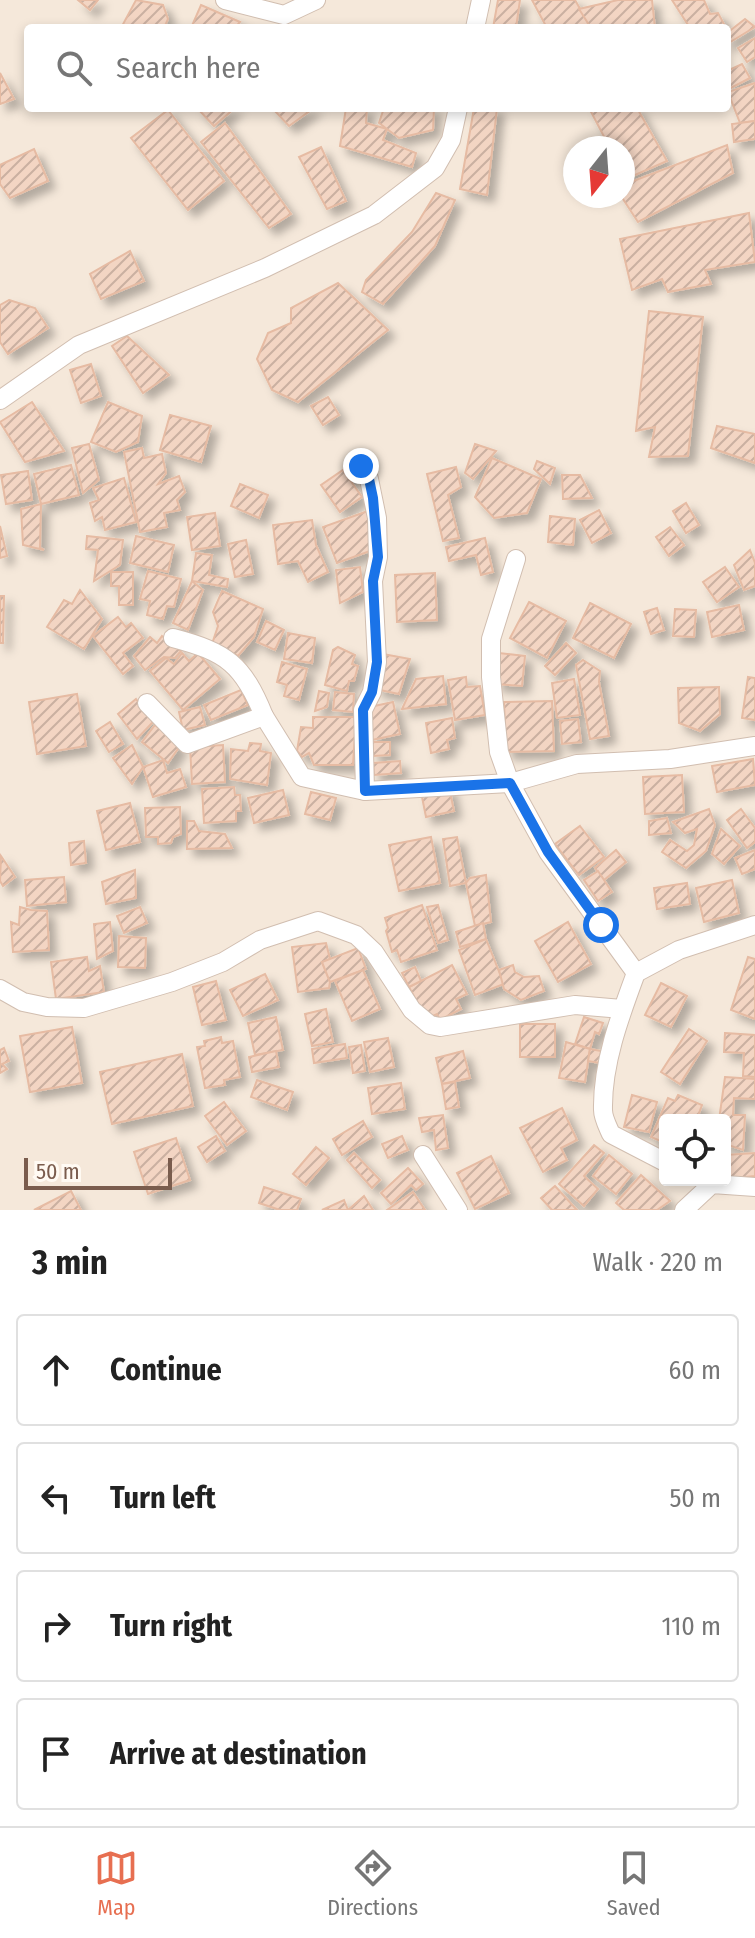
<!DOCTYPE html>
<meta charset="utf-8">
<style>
body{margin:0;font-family:"Fira Sans Condensed",sans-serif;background:#f2f2f2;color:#222}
.controls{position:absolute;right:24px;bottom:24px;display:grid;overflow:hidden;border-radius:8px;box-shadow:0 4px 12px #0003}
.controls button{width:72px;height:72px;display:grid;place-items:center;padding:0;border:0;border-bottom:2px solid #e0e0e0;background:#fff;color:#222;font:40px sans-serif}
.compass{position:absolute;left:563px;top:136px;width:72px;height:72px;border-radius:50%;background:#fff;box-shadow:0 4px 12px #0003;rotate:197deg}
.scale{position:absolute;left:24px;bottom:20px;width:148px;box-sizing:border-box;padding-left:8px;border:4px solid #7a5c4d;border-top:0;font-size:22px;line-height:28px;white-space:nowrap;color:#7a5c4d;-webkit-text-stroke:6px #fffaf3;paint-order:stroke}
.stop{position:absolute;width:24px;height:24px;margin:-18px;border:6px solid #1a73e8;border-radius:50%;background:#fff}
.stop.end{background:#1a73e8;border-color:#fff;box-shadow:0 2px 8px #0008}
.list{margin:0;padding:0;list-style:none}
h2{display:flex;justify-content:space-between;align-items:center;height:104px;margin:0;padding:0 32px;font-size:34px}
h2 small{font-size:26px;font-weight:400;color:#767676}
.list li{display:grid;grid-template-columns:52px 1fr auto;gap:24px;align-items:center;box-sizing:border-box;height:112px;margin:0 16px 16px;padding:0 16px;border:2px solid #e0e0e0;border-radius:8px}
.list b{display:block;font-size:30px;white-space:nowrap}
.list em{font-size:26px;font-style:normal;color:#767676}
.icon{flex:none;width:44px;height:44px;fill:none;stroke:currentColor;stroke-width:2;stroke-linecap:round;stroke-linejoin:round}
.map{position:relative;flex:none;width:755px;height:1210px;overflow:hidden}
.search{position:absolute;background:#fff;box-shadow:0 4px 12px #0003;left:24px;right:24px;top:24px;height:88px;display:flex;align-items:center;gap:20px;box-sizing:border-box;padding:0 28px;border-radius:8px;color:#767676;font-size:30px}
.sheet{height:616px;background:#fff}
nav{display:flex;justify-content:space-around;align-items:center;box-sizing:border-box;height:112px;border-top:2px solid #e0e0e0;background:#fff;font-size:22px;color:#767676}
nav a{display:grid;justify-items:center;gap:4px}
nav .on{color:#e76f51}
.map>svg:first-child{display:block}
.residential{fill:#f5e8da;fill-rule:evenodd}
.building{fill:url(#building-hatch);stroke:#e6bba3;stroke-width:2;filter:url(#shadow)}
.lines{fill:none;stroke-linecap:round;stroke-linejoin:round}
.minor-casing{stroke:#d1beb0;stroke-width:20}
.minor{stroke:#fff;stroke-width:18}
.route{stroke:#1a73e8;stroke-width:10}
</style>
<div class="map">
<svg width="755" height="1210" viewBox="0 0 755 1210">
<defs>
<pattern id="building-hatch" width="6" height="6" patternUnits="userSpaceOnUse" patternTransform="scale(2)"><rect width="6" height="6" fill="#f3d5c3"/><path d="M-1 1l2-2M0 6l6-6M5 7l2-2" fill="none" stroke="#cab0a1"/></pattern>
<filter id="shadow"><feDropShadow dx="7" dy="7" stdDeviation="4" flood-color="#0004"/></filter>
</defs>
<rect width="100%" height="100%" fill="#fdf6ec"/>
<path class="residential" d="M0 0H755V1210H0ZM28 28H727V108H28ZM575 148H623V196H575ZM665 1120H725V1180H665Z"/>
<g class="building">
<path d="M78 0H98L90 10Z"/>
<path d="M136 0 163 5 168 19 164 28H121Z"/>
<path d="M498 0H520L516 28H493Z"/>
<path d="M532 0H575L591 28H547Z"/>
<path d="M618 0H652L655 28H591L579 9Z"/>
<path d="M672 0H704L710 14 718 13 724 24 720 28H690Z"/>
<path d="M201 5 240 22 235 28H191Z"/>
<path d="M745 19 755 27 727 44V33Z"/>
<path d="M755 38V57L747 62 738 48Z"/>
<path d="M742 64 750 78 727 90V71Z"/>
<path d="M0 73 14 99 0 104Z"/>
<path d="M755 83V121L740 123 728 92Z"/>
<path d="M197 108H235L214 126Z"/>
<path d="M272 108H314L289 126Z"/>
<path d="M346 108H367L366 123 387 129 383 140 416 153 412 167 340 146Z"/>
<path d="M384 108H434L433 130 399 138 379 123Z"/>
<path d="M474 108H497L487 195 460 189Z"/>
<path d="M589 108H637L667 161 626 179 623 173V148H610Z"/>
<path d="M168 110 224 181 188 210 131 138Z"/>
<path d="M755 121V139L734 142 732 124Z"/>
<path d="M225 123 291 214 269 228 201 142Z"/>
<path d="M727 145 733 173 638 222 621 196H623V185Z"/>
<path d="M321 147 346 201 327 209 299 157Z"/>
<path d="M34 149 48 181 10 198 0 184V165Z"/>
<path d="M436 193 455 200 435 246 383 304 362 292 366 280 412 232Z"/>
<path d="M749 213 755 262 705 270 711 284 668 292 662 279 632 290 620 239Z"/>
<path d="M130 251 144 281 101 299 90 274Z"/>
<path d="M338 283 388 330 298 402 272 390 257 359 268 333 291 323V308Z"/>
<path d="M9 300 35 308 48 328 8 354 0 342V305Z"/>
<path d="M649 311 703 317 688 456 649 457 655 427 636 431Z"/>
<path d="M127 336 169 375 143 393 112 346Z"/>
<path d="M91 364 101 396 81 403 70 370Z"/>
<path d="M328 397 339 415 323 425 311 406Z"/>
<path d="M32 402 64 451 25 462 0 422Z"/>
<path d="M108 402 142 416 138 442 116 452 91 442Z"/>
<path d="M170 415 211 426 201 462 160 450Z"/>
<path d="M717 426 755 434V463L711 448Z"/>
<path d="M89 444 99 480 83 493 72 448Z"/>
<path d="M475 444 496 451 473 479 465 473Z"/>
<path d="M142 448 144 458 162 454 166 473 158 484 179 476 185 492 177 500 180 510 164 513 167 527 140 532 124 452Z"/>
<path d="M492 458 541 479 527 513 494 518 475 497Z"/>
<path d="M537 461 555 468 550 484 534 469Z"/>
<path d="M71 465 79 495 41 504 34 474Z"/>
<path d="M456 467 461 487 448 495 459 538 443 541 427 474Z"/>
<path d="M343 470 362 497 340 512 321 485Z"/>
<path d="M28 471 32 500 6 504 1 475Z"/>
<path d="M562 475H580L592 498 563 499Z"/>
<path d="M124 478 136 522 105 530 102 517 95 521 90 503 99 500 93 488Z"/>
<path d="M240 484 268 495 259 518 231 506Z"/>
<path d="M686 503 699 525 686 533 673 511Z"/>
<path d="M41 504 40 548 44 550 23 545 21 509Z"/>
<path d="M599 510 611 533 592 543 580 520Z"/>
<path d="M368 511 370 551 337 563 323 527Z"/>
<path d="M215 513 220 546 192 550 187 517Z"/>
<path d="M550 516 575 519 573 545 548 542Z"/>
<path d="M312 520 316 545 328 572 308 582 298 561 278 564 273 525Z"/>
<path d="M0 526 7 556 0 558Z"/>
<path d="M670 527 684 545 669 556 656 537Z"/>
<path d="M87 536 123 540 120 565 94 581 98 550 86 549Z"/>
<path d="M136 536 174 545 168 572 130 563Z"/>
<path d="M485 538 493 572 481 575 476 555 449 561 446 547Z"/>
<path d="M246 540 253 574 235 577 228 544Z"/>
<path d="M750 550 755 563V586L744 590 734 565Z"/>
<path d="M196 553 212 555 209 575 228 579 227 587 192 581Z"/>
<path d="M360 567 363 592 340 603 336 570Z"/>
<path d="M725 567 739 587 717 602 703 582Z"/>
<path d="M148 571 181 579 174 607 167 606 163 619 147 615 150 601 140 599Z"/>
<path d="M111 572H133V605H119V586H111Z"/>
<path d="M435 573 437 620 397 622 395 575Z"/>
<path d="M192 581 203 590 188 630 173 623Z"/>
<path d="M80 590 102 619 84 649 47 627 64 600 72 604Z"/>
<path d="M222 591 263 609 254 637 238 656 212 644 218 626 213 612Z"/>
<path d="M0 596H4L3 643H0Z"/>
<path d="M529 602 566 621 547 658 510 638Z"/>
<path d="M590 603 631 624 614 658 573 638Z"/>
<path d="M739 605 744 630 712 637 707 612Z"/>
<path d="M657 608 664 630 651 634 644 612Z"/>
<path d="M675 609 696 610 694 637 673 636Z"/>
<path d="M118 617 126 627 131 623 143 638 123 653 133 666 123 674 93 636Z"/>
<path d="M266 621 284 630 275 650 257 642Z"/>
<path d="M288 633 315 638 312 663 284 659Z"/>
<path d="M162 636 181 651 175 658 164 657 145 670 134 656 150 637 157 643Z"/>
<path d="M566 643 576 653 555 675 545 666Z"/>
<path d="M338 647 355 655 352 664 358 666 354 681H349L347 691 325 685 333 650Z"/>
<path d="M182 653 189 661 198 653 220 679 183 710 150 671 166 658 174 664Z"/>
<path d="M499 653 525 656 522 686 495 684Z"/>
<path d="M383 654 410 659 399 694 375 689Z"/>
<path d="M583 660 600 671 599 682 609 736 590 739 576 665Z"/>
<path d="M282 662 307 669 299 700 284 696 287 685 277 682Z"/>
<path d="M443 676 446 704 402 709 416 679Z"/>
<path d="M466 677 467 687 480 686 485 715 455 720 448 680Z"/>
<path d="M748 677 755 678V720L742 718Z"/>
<path d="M574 679 580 715 557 718 552 683Z"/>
<path d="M719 687 720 714 700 731 679 723 678 688Z"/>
<path d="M241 690 248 705 211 720 204 705Z"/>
<path d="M319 691 329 693 327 707 315 711Z"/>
<path d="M335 692 354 694 353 712 333 710Z"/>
<path d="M77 694 86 746 37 754 29 702Z"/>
<path d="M136 699 153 722 137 739 118 714Z"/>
<path d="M552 701 554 751 506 752 504 702Z"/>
<path d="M393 702 400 734 372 740 365 708Z"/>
<path d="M200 707 205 725 183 730 179 712Z"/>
<path d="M313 717H356L353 765H314L309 753 302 757 297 751 301 727 313 728Z"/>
<path d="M452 718 455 738 447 740 449 749 431 753 426 723Z"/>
<path d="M578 719 581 742 562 744 560 721Z"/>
<path d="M110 722 123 744 109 752 96 731Z"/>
<path d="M155 725 180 746 168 763 142 742Z"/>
<path d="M372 742H390V755L373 756Z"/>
<path d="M250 743 261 744 260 751 271 753 267 785 230 779 231 749 248 751Z"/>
<path d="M132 745 143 767 132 784 113 758Z"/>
<path d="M223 745 225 782 192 784 190 747Z"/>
<path d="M753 759 755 785 717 792 712 766Z"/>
<path d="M163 760 167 773 180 769 186 787 153 797 143 767Z"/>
<path d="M400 761 401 773 374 775 373 763Z"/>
<path d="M682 775 684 812 645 814 643 777Z"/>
<path d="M234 787 235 795H240L241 811H236V821L204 823 202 789Z"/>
<path d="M449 787 454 811 426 817 421 792Z"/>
<path d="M283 790 289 815 254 823 248 798Z"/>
<path d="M311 792 336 798 330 820 305 814Z"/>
<path d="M130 803 140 842 106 850 97 811Z"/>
<path d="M180 807 181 834 173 837 171 843 158 844V837H146L145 808Z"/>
<path d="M709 809 715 825 706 851 686 868 662 852 670 840 687 851 694 845 697 829 685 833 673 822Z"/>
<path d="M741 809 755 828V842L747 848 727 820Z"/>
<path d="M667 818 671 833 649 835V821Z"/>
<path d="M187 821H194L199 831 225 834 232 848 187 849Z"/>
<path d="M580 826 604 857 579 875 555 844Z"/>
<path d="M721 829 740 846 724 864 712 854Z"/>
<path d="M431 837 440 883 399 891 389 845Z"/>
<path d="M457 837 466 883 450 886 443 839Z"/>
<path d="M84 841 86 863 71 865 69 843Z"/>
<path d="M616 850 626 862 604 880 595 868Z"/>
<path d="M755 850V869L742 874 735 858Z"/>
<path d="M1 856 15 877 3 886 0 881Z"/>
<path d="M135 870 136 898 106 904 102 882Z"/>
<path d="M598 871 612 892 598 901 584 880Z"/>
<path d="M486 875 491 922 475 926 466 883 470 878Z"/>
<path d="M64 877 66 902 27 906 25 880Z"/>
<path d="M732 880 739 913 704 922 696 888Z"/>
<path d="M687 883 690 904 657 909 654 888Z"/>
<path d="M422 905 437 950 401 962 397 950 392 952 386 931 388 928 385 918Z"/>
<path d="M438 905 448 940 438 943 427 907Z"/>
<path d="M20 907 31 910 47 911 49 950 13 952 11 922 19 925Z"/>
<path d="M140 907 147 923 124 933 117 916Z"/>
<path d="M110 922 113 951 97 959 94 924Z"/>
<path d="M568 922 591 964 558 982 535 941Z"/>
<path d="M483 923 486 939 460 947 456 932Z"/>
<path d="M119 936 146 938 145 968 118 967Z"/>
<path d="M486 939 504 984 475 995 459 950Z"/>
<path d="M326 943 330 959 322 962 330 982 329 988 298 992 292 947Z"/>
<path d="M358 948 366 969 330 982 322 962Z"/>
<path d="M87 957 89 971 100 966 104 992 56 999 51 962Z"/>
<path d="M748 957 755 959V1019L731 1010Z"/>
<path d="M452 965 467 994 456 999 461 1009 440 1020 437 1014 426 1019 409 987Z"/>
<path d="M513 965 515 972 524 977 539 976 544 991 521 1000 504 989 499 970Z"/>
<path d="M415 967 421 981 409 987 402 973Z"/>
<path d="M363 970 380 1009 352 1021 335 981Z"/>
<path d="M265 974 278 1000 243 1016 230 990Z"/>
<path d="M216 981 226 1020 202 1025 193 987Z"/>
<path d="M661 983 687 996 671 1027 645 1015Z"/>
<path d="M326 1009 333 1042 312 1046 305 1014Z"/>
<path d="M276 1017 283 1050 255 1055 248 1023Z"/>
<path d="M584 1017 603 1023 599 1034 595 1032 590 1049 575 1044Z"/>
<rect x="520" y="1024" width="35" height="33"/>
<path d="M72 1027 82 1083 30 1092 20 1036Z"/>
<path d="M689 1029 707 1041 680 1084 661 1072Z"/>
<path d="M725 1033 755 1035V1077L743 1076 744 1053 724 1052Z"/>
<path d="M221 1037 222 1043 233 1041 240 1077 224 1080 225 1085 205 1088 197 1047 205 1046 204 1041Z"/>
<path d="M388 1038 394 1067 370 1072 364 1042Z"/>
<path d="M566 1042 590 1049 585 1082 559 1078Z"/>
<path d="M345 1044 347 1058 314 1063 312 1049Z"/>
<path d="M361 1045 365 1071 353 1073 349 1047Z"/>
<path d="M4 1048 9 1061 2 1064 7 1069 0 1073V1050Z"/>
<path d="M590 1049 601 1051 600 1063 588 1061Z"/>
<path d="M276 1051 279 1067 252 1072 249 1057Z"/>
<path d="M463 1051 470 1078 442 1084 436 1058Z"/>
<path d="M182 1054 193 1106 112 1124 100 1072Z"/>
<path d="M725 1077 755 1079V1099L734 1098 733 1115H745L743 1150 725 1144V1120H719Z"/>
<path d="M257 1080 293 1092 287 1110 251 1097Z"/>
<path d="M455 1082 459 1107 446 1109 442 1084Z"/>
<path d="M401 1083 405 1109 372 1114 368 1088Z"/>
<path d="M632 1095 657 1102 649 1132 624 1127Z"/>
<path d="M678 1095 702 1105 698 1116 706 1120H665V1143L651 1137 668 1098 675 1101Z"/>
<path d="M224 1102 246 1131 227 1145 205 1116Z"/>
<path d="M562 1108 577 1140 561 1148 567 1160 543 1172 520 1128Z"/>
<path d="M443 1115 448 1148 436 1150 434 1130 422 1132 419 1118Z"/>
<path d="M363 1121 372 1137 342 1155 333 1139Z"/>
<path d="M216 1136 225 1151 207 1162 198 1147Z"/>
<path d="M402 1136 408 1150 388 1158 382 1144Z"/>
<path d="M176 1138 190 1180 148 1194 134 1152Z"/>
<path d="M594 1145 604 1153 584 1176 598 1189 584 1206 559 1184Z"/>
<path d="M316 1147 329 1158 306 1185 293 1174Z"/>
<path d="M354 1153 380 1180 372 1188 347 1160Z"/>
<path d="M755 1153V1176L725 1179V1155Z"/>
<path d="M609 1155 632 1174 616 1194 593 1176Z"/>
<path d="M491 1156 509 1193 475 1209 457 1173Z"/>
<path d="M408 1168 423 1184 416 1190 411 1185 391 1204 381 1193Z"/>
<path d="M641 1175 670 1201 657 1210H624L616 1203Z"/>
<path d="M555 1186 577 1210H552L541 1198Z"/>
<path d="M264 1187 301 1199 297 1210H280L259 1203Z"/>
<path d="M71 1191 81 1210H34Z"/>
<path d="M413 1192 425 1210H387Z"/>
<path d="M364 1196 373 1210H348Z"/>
<path d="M344 1200 348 1210H322Z"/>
</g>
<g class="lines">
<defs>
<g id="minor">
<path d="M225 0 284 15 316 0"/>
<path d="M475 28 481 0"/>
<path d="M0 400 79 345 265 268 374 215 435 168 451 140 458 108"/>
<path d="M361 466 369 479 377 518 378 557 373 581 377 662 372 692 363 710 365 791"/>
<path d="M516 559 491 639V677L499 752 510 783 548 852 636 973"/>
<path d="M173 638C226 652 243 664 264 716"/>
<path d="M147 703 187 744 264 716 302 777 365 791 510 783 577 764 670 759 755 746"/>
<path d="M0 989 23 1002 47 1007 84 1008 172 982 223 962 260 940 318 921 356 935 374 952 412 1010 430 1025 440 1027 575 1005 622 1009"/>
<path d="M423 1155 458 1210"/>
<path d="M665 1162 611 1134C608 1127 603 1118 603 1110 602 1064 620 1016 636 973L679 950 755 925"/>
<path d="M684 1210 712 1184 755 1187"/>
</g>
</defs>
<use href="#minor" class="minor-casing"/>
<use href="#minor" class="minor"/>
</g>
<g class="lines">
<path class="route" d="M361 466 369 479 373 498 378 557 373 581 377 662 372 692 363 710 365 791 510 783 548 852 601 925"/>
</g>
</svg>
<div class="controls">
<button><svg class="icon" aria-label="locate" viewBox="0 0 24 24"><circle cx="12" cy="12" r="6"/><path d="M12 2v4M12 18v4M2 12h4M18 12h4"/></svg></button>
</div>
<svg class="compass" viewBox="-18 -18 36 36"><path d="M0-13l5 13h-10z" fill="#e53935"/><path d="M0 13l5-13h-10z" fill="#767676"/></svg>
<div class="scale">50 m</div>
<div class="stop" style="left:601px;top:925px"></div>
<div class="stop end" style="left:361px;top:466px"></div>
<div class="search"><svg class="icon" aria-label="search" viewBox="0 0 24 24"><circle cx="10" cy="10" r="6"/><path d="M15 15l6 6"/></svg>Search here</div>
</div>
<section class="sheet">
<h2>3 min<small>Walk · 220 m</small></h2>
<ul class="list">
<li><svg class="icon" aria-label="ahead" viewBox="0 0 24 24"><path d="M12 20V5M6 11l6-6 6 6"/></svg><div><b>Continue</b></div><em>60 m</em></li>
<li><svg class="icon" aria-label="left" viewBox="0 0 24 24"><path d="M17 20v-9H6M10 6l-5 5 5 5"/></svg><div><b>Turn left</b></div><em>50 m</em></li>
<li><svg class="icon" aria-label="right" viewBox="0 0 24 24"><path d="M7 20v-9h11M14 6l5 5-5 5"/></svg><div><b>Turn right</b></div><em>110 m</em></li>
<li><svg class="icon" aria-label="arrive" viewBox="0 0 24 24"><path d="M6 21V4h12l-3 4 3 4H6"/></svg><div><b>Arrive at destination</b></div></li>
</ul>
</section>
<nav>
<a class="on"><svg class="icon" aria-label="map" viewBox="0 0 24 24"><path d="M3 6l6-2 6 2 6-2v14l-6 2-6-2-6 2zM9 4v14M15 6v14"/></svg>Map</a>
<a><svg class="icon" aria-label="directions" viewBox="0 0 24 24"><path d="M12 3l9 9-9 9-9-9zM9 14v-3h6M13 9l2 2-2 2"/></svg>Directions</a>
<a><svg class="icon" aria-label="saved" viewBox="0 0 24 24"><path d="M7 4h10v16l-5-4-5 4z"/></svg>Saved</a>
</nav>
